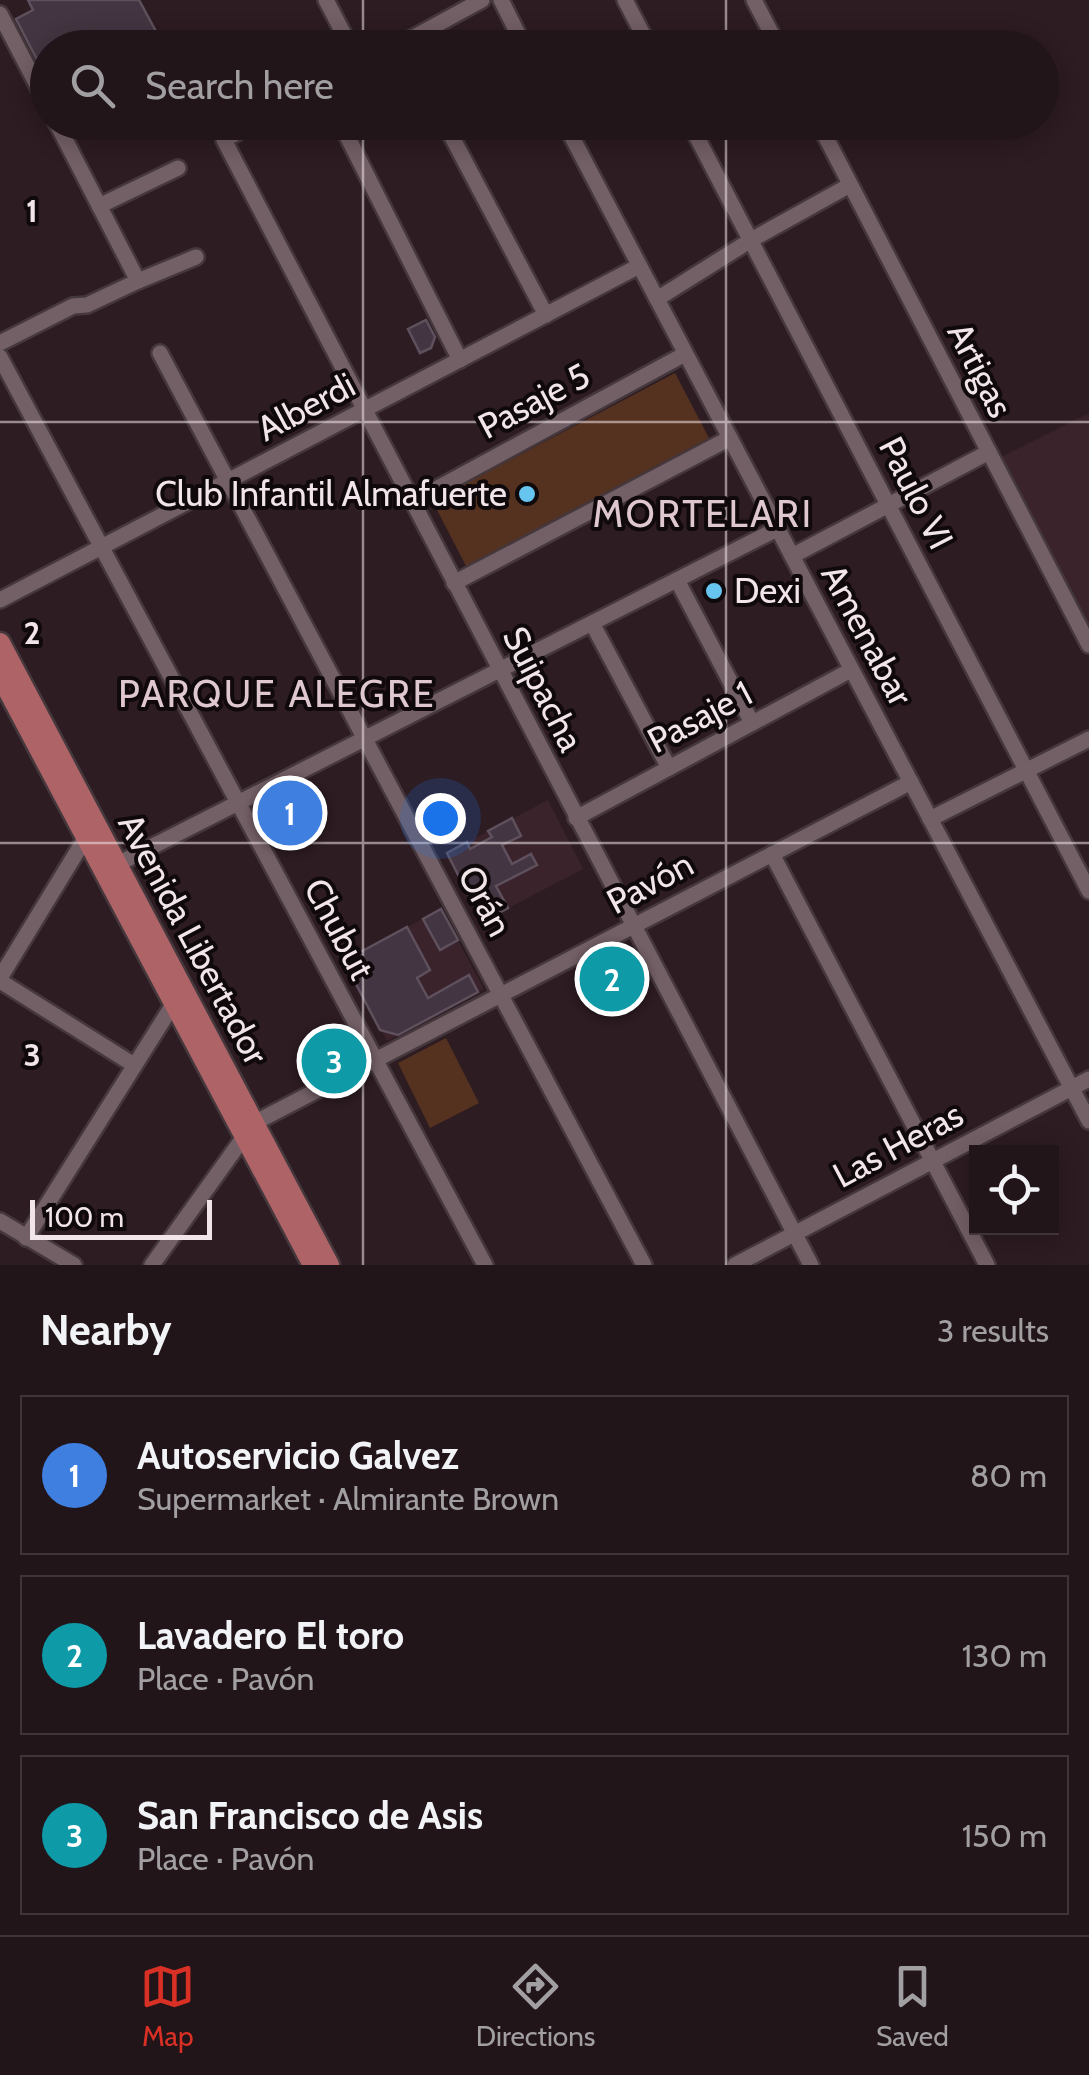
<!DOCTYPE html>
<meta charset="utf-8">
<style>
body{margin:0;font-family:Cabin,sans-serif;background:#2a1e23;color:#f1f3f6}
.controls{position:absolute;right:30px;bottom:30px;display:grid;overflow:hidden;border-radius:0px;box-shadow:0 5px 25px #0003}
.controls button{width:90px;height:90px;display:grid;place-items:center;padding:0;border:0;border-bottom:2px solid #3f3439;background:#22151a;color:#f1f3f6;font:50px sans-serif}
.scale{position:absolute;left:30px;bottom:25px;width:182px;box-sizing:border-box;padding-left:10px;border:5px solid #f1e5e9;border-top:0;font-size:28px;line-height:35px;white-space:nowrap;color:#f1e5e9;-webkit-text-stroke:8px #10090b;paint-order:stroke}
.you{position:absolute;left:440px;top:818px;width:35px;height:35px;margin:-25px;border:8px solid #fff;border-radius:50%;background:#1a73e8;box-shadow:0 0 0 15px #1a73e833}
.badge{display:grid;place-items:center;width:65px;height:65px;border-radius:50%;background:#d93025;color:#fff;font-size:32px;font-weight:700}
.pin{position:absolute;translate:-50% -50%;border:5px solid #fff;box-shadow:0 2px 10px #0006}
.list{margin:0;padding:0;list-style:none}
h2{display:flex;justify-content:space-between;align-items:center;height:130px;margin:0;padding:0 40px;font-size:42px}
h2 small{font-size:32px;font-weight:400;color:#a29fa2}
.list li{display:grid;grid-template-columns:65px 1fr auto;gap:30px;align-items:center;box-sizing:border-box;height:160px;margin:0 20px 20px;padding:0 20px;border:2px solid #3f3439;border-radius:0px}
.list b{display:block;font-size:38px;white-space:nowrap}
.list p{margin:0;font-size:32px;white-space:nowrap;color:#a29fa2}
.list em{font-size:32px;font-style:normal;color:#a29fa2}
.icon{flex:none;width:55px;height:55px;fill:none;stroke:currentColor;stroke-width:2;stroke-linecap:round;stroke-linejoin:round}
.map{position:relative;flex:none;width:1089px;height:1265px;overflow:hidden}
.search{position:absolute;background:#22151a;box-shadow:0 5px 25px #0003;left:30px;right:30px;top:30px;height:110px;display:flex;align-items:center;gap:25px;box-sizing:border-box;padding:0 35px;border-radius:55px;color:#a29fa2;font-size:38px}
.sheet{height:670px;background:#22151a}
nav{display:flex;justify-content:space-around;align-items:center;box-sizing:border-box;height:140px;border-top:2px solid #3f3439;background:#22151a;font-size:28px;color:#a29fa2}
nav a{display:grid;justify-items:center;gap:5px}
nav .on{color:#d93025}
.map>svg:first-child{display:block}
.built{fill:#3a232b}
.green{fill:#553120}
.building{fill:#433541;stroke:#5f505d;stroke-width:2.5}
.lines{fill:none;stroke-linecap:round;stroke-linejoin:round}
.minor-casing{stroke:#45383d;stroke-width:20}
.major-casing{stroke:#45383d;stroke-width:25}
.minor{stroke:#735f66;stroke-width:15}
.major{stroke:#ae6467;stroke-width:20}
.grid{fill:none;stroke:#f1e5e9;stroke-width:2.5;stroke-opacity:0.55}
.poi-dot{fill:#66c4ef;stroke:#10090b;stroke-width:4}
.labels{text-anchor:middle;stroke-width:8;stroke-linejoin:round;paint-order:stroke}
.street-label{font-size:35px;fill:#f1e5e9;stroke:#10090b}
.poi-label{font-size:35px;fill:#f1e5e9;stroke:#10090b;text-anchor:end}
.neighbourhood-label{font-size:38px;letter-spacing:2.5px;fill:#dec7cf;stroke:#10090b}
.grid-label{font-size:32px;text-anchor:middle;font-weight:bold;fill:#f1e5e9;stroke:#10090b;stroke-width:8;stroke-linejoin:round;paint-order:stroke}
</style>
<div class="map">
<svg width="1089" height="1265" viewBox="0 0 1089 1265">
<rect width="100%" height="100%" fill="#2d1c22"/>
<g class="built">
<path d="M1089 413V627L1001 457Z"/>
<path d="M548 800 583 869 482 922 447 853Z"/>
<path d="M441 909 484 989 387 1041 344 961Z"/>
</g>
<g class="green">
<path d="M675 373 709 438 466 566 436 508 454 498 451 491Z"/>
<path d="M446 1038 479 1103 430 1128 398 1063Z"/>
</g>
<g class="building">
<path d="M28 0H139L165 48H48V81L16 19 33 10Z"/>
<path d="M426 320 435 337 431 348 420 353 408 329Z"/>
<path d="M305 791 313 811 275 831 269 815 271 809Z"/>
<path d="M512 818 521 836 502 845 512 864 531 854 537 865 496 886 508 908 482 922 447 853 467 842 470 849 492 837 488 831Z"/>
<path d="M441 909 458 940 440 950 423 919Z"/>
<path d="M407 927 430 970 417 978 428 998 469 975 478 992 398 1035 380 1030 344 961Z"/>
</g>
<g class="lines">
<defs>
<g id="minor">
<path d="M326 0 351 48"/>
<path d="M501 0 525 48"/>
<path d="M625 0 650 48"/>
<path d="M754 0 779 48"/>
<path d="M0 14 48 106"/>
<path d="M394 48 482 0"/>
<path d="M256 122 224 140 811 1265"/>
<path d="M340 122 460 360"/>
<path d="M444 122 546 315"/>
<path d="M564 122 1089 1121"/>
<path d="M689 122 1089 891"/>
<path d="M818 122 1089 645"/>
<path d="M99 206 178 168"/>
<path d="M138 281 196 257"/>
<path d="M657 299 751 240 850 185"/>
<path d="M0 343 73 306 87 305 138 281 56 122"/>
<path d="M160 353 644 1265"/>
<path d="M0 357 485 1265"/>
<path d="M412 502 685 354"/>
<path d="M792 556 989 452"/>
<path d="M677 580 752 723"/>
<path d="M454 583 730 438"/>
<path d="M0 600 639 266"/>
<path d="M592 623 669 768"/>
<path d="M576 818 851 670"/>
<path d="M930 819 1089 739"/>
<path d="M772 854 987 1265"/>
<path d="M108 869 777 529"/>
<path d="M0 978 86 837 91 835"/>
<path d="M0 981 134 1065"/>
<path d="M0 1221 74 1265"/>
<path d="M26 1238 174 1003"/>
<path d="M152 1265 254 1123 911 782"/>
<path d="M735 1265 1089 1079"/>
</g>
<g id="major">
<path d="M0 643 329 1265"/>
<path d="M0 675 313 1265"/>
</g>
</defs>
<use href="#minor" class="minor-casing"/>
<use href="#major" class="major-casing"/>
<use href="#minor" class="minor"/>
<use href="#major" class="major"/>
</g>
<path class="grid" d="M363 0V48M726 0V48M363 122V1265M726 122V1265M0 422H1089M0 843H1089"/>
<g class="poi-dot">
<circle cx="527" cy="494" r="10"/>
<circle cx="714" cy="591" r="10"/>
</g>
<g class="labels">
<g class="street-label">
<text transform="translate(980 370) rotate(63)" y="12">Artigas</text>
<text transform="translate(534 401) rotate(-28)" y="12">Pasaje 5</text>
<text transform="translate(306 407) rotate(-28)" y="12">Alberdi</text>
<text transform="translate(916 493) rotate(63)" y="12">Paulo VI</text>
<text transform="translate(867 635) rotate(62)" y="12">Amenabar</text>
<text transform="translate(543 689) rotate(63)" y="12">Suipacha</text>
<text transform="translate(700 717) rotate(-28)" y="12">Pasaje 1</text>
<text transform="translate(650 883) rotate(-28)" y="12">Pavón</text>
<text transform="translate(485 901) rotate(62)" y="12">Orán</text>
<text transform="translate(339 929) rotate(62)" y="12">Chubut</text>
<text transform="translate(193 939) rotate(62)" y="12">Avenida Libertador</text>
<text transform="translate(898 1145) rotate(-28)" y="12">Las Heras</text>
</g>
<g class="poi-label">
<text x="507" y="506">Club Infantil Almafuerte</text>
<text x="734" y="603" text-anchor="start">Dexi</text>
</g>
<g class="neighbourhood-label">
<text x="703" y="527">MORTELARI</text>
<text x="277" y="707">PARQUE ALEGRE</text>
</g>
</g>
<g class="grid-label">
<text x="32" y="222">1</text>
<text x="32" y="644">2</text>
<text x="32" y="1066">3</text>
</g>
</svg>
<div class="controls">
<button><svg class="icon" aria-label="locate" viewBox="0 0 24 24"><circle cx="12" cy="12" r="6"/><path d="M12 2v4M12 18v4M2 12h4M18 12h4"/></svg></button>
</div>
<div class="scale">100 m</div>
<div class="you"></div>
<div class="pin badge" style="left:290px;top:813px;background:#3f7fe0">1</div>
<div class="pin badge" style="left:612px;top:979px;background:#0f9aa8">2</div>
<div class="pin badge" style="left:334px;top:1061px;background:#0f9aa8">3</div>
<div class="search"><svg class="icon" aria-label="search" viewBox="0 0 24 24"><circle cx="10" cy="10" r="6"/><path d="M15 15l6 6"/></svg>Search here</div>
</div>
<section class="sheet">
<h2>Nearby<small>3 results</small></h2>
<ul class="list">
<li><span class="badge" style="background:#3f7fe0">1</span><div><b>Autoservicio Galvez</b><p>Supermarket · Almirante Brown</p></div><em>80 m</em></li>
<li><span class="badge" style="background:#0f9aa8">2</span><div><b>Lavadero El toro</b><p>Place · Pavón</p></div><em>130 m</em></li>
<li><span class="badge" style="background:#0f9aa8">3</span><div><b>San Francisco de Asis</b><p>Place · Pavón</p></div><em>150 m</em></li>
</ul>
</section>
<nav>
<a class="on"><svg class="icon" aria-label="map" viewBox="0 0 24 24"><path d="M3 6l6-2 6 2 6-2v14l-6 2-6-2-6 2zM9 4v14M15 6v14"/></svg>Map</a>
<a><svg class="icon" aria-label="directions" viewBox="0 0 24 24"><path d="M12 3l9 9-9 9-9-9zM9 14v-3h6M13 9l2 2-2 2"/></svg>Directions</a>
<a><svg class="icon" aria-label="saved" viewBox="0 0 24 24"><path d="M7 4h10v16l-5-4-5 4z"/></svg>Saved</a>
</nav>
